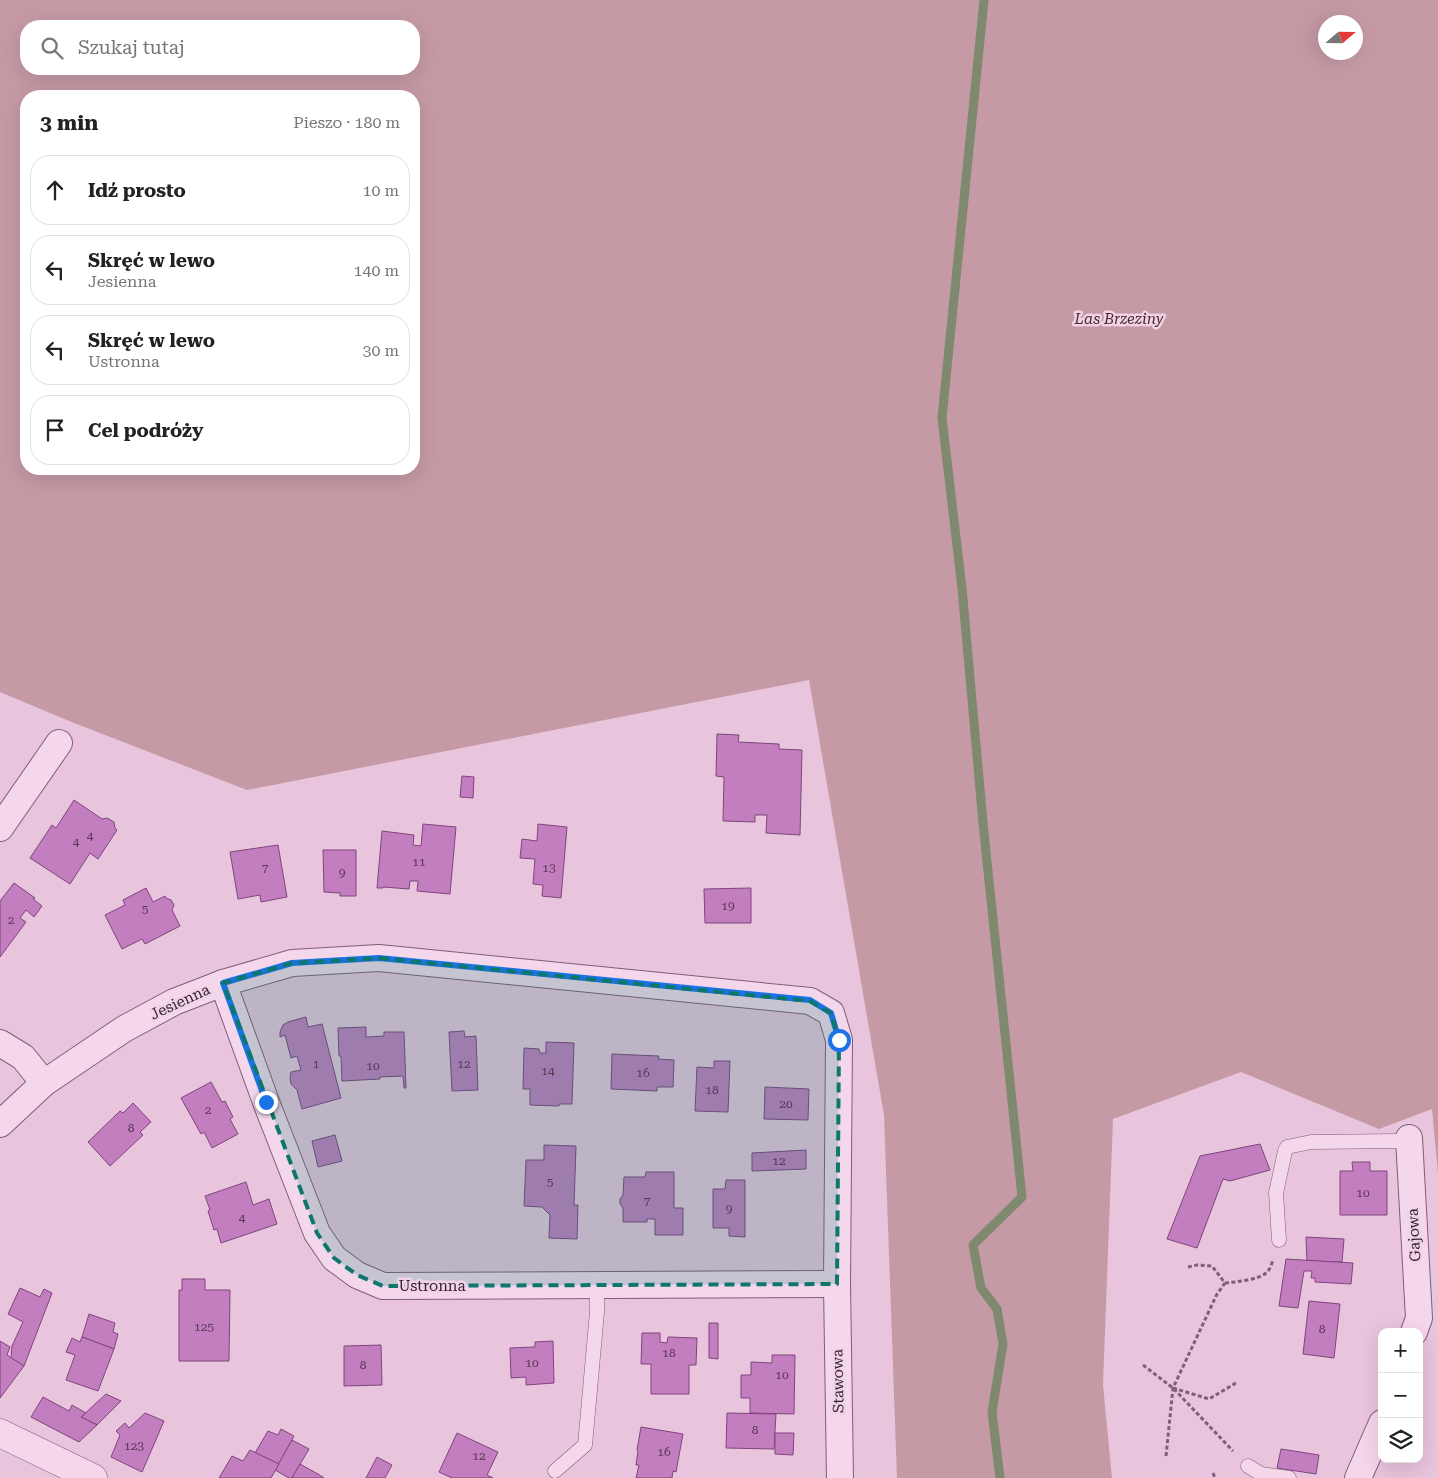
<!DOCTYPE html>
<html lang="pl">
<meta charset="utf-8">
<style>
body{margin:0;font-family:"Roboto Serif",serif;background:#f6f6f6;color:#222}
.controls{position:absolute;right:15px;bottom:15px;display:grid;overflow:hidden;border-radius:10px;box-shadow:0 5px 20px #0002}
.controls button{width:45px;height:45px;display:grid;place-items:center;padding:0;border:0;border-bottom:1px solid #e0e0e0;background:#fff;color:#222;font:25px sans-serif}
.compass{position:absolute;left:1318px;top:15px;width:45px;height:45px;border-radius:50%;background:#fff;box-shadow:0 5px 20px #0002;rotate:70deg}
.stop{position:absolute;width:15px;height:15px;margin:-11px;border:4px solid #1a73e8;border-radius:50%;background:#fff}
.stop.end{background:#1a73e8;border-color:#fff;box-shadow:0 1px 5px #0008}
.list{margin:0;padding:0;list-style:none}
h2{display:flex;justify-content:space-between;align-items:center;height:65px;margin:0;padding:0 20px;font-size:21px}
h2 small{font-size:16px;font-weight:400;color:#767676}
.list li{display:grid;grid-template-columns:32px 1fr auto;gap:15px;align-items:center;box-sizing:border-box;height:70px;margin:0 10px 10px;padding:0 10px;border:1px solid #e0e0e0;border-radius:20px}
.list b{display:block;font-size:19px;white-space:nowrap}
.list p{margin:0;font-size:16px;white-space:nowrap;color:#767676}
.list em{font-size:16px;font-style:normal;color:#767676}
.icon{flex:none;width:28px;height:28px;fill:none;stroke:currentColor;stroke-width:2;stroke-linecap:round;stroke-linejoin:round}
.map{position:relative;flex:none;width:1438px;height:1478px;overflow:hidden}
.search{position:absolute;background:#fff;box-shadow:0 5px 20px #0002;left:20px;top:20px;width:400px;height:55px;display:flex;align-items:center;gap:12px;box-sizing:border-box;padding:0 18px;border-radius:20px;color:#767676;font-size:19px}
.panel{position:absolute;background:#fff;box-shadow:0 5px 20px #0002;left:20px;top:90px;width:400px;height:385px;border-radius:20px}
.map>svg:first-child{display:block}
.green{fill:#c59aa5;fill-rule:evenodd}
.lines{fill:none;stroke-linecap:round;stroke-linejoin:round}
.stream{stroke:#7f896e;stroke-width:9}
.building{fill:#c37ebf;stroke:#7e457c}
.service-casing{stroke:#815d7b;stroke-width:15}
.minor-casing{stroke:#815d7b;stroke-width:28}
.tertiary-casing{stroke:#815d7b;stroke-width:29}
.path{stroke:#815d7b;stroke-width:3;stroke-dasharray:4 2.5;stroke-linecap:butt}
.service{stroke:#f5d7eb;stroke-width:14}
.minor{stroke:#f5d7eb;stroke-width:26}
.tertiary{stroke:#f5d7eb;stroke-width:28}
.route{stroke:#1a73e8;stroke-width:6}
.marked{fill:#0f766e;fill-opacity:0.2;stroke:#0f766e;stroke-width:4;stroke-dasharray:10 6;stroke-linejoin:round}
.labels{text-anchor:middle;stroke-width:5;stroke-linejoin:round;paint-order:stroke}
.number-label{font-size:12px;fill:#573754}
.park-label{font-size:15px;font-style:italic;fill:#4d282c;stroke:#f1d3e7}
.street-label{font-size:15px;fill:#331f31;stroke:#f1d3e7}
</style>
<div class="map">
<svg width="1438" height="1478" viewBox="0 0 1438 1478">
<rect width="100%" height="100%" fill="#e9c4dd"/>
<path class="green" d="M0 0H1438V1174L1432 1109 1379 1129 1241 1072 1113 1119 1103 1385 1112 1478H897L884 1115 809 680 247 790 69 721 0 692ZM1326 22H1356V52H1326ZM26 26H414V69H26ZM26 96H414V469H26Z"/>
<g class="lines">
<path class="stream" d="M984 0 942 418 962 588 983 823 1022 1197 973 1245 981 1288 997 1309 1003 1344 992 1412 1000 1478"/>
</g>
<g class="building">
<path d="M717 734 739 735 738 742 779 744V749L802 750 800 835 766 833 767 815H755V822L723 821 724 777 716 776Z"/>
<path d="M462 776 474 777 473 798 460 797Z"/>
<path d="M74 800 102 819 107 818 114 822 115 828 117 830 98 859 90 853 70 884 30 858 52 825 56 828Z"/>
<path d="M423 824 456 827 450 894 417 891 418 881H410L409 889 383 887V888H377L382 831 414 835 413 845 421 846Z"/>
<path d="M538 824 567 827 561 898 542 896 543 885 533 884 535 859 520 858 522 839 537 841Z"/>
<path d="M278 845 287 897 261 902 260 895 238 899 230 852Z"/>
<path d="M323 850H356V896H340V893L324 892Z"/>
<path d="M14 883 35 898 33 899 42 906 34 917 26 910 20 918 26 922 0 957V901Z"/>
<path d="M146 888 153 902 165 896 166 898 171 900 174 905 172 910 180 926 145 944 142 939 122 949 105 915 125 905 123 900Z"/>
<path d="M751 888V923H705L704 889Z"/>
<path d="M306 1017 308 1027 322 1024 341 1098 302 1109 297 1090 291 1084 290 1078 291 1072 301 1070 297 1056 291 1058 285 1035 280 1037V1032L283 1025 288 1022Z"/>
<path d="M366 1027V1037L384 1036V1032H404L406 1088H404L403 1076 380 1077V1079L342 1081 341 1056H339L338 1028Z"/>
<path d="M464 1031 465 1037 476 1036 478 1090 452 1091 449 1032Z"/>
<path d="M546 1042 574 1043 572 1104H559V1106L530 1105V1089H523L524 1048 539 1049 540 1053H546Z"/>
<path d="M612 1054 659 1056 658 1059 674 1060 673 1087H657V1091L611 1089Z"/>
<path d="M714 1061H730L728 1112 695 1111 697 1067 714 1068Z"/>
<path d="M211 1082 222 1102 225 1101 233 1117 230 1119 238 1134 212 1148 204 1132 201 1134 181 1098Z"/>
<path d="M765 1087 809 1089 808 1120 764 1119Z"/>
<path d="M133 1103 151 1122 140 1132 143 1135 110 1166 88 1142 120 1111 123 1113Z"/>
<path d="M335 1135 342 1161 318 1167 312 1141Z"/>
<path d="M1260 1144 1270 1170 1230 1181 1223 1179 1197 1248 1167 1239 1200 1156Z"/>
<path d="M544 1145 576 1146 574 1205H578L577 1239 549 1238 550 1215 542 1207 524 1206 526 1160H544Z"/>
<path d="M806 1150V1169L752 1171V1153Z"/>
<path d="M1352 1162H1370V1171H1387V1215H1340V1171H1353Z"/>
<path d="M646 1172H674V1208H683V1235H655V1219H647V1222H623V1208L620 1204V1199L623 1195 624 1177H645Z"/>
<path d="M726 1180H745V1237L729 1236V1228H713V1189H725Z"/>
<path d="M246 1182 253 1205 269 1199 277 1224 221 1243 217 1229 214 1230 208 1211 210 1210 205 1196Z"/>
<path d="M1306 1237 1344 1239 1342 1262 1307 1261Z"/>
<path d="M1286 1259 1353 1263 1351 1284 1315 1282V1278H1311L1312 1271H1304L1298 1308 1279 1306Z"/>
<path d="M182 1279H205V1290H230L229 1361H179V1290H182Z"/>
<path d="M20 1288 40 1297 44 1289 52 1293 24 1366 11 1358 12 1346 23 1322 8 1314Z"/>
<path d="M1309 1301 1340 1304 1334 1358 1303 1354Z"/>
<path d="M89 1314 115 1323 113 1332 118 1334 114 1349 82 1337Z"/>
<path d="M709 1323H718V1359L709 1358Z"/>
<path d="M642 1333H660V1342L667 1343 668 1337 697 1338 696 1365H689V1394H651V1364H641Z"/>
<path d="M82 1337 114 1349 98 1391 66 1380 75 1355 66 1352 72 1338 80 1342Z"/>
<path d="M0 1341 10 1347 7 1355 24 1366 0 1398Z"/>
<path d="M553 1341 554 1383 526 1385V1377L511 1378 510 1348 535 1347V1342Z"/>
<path d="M381 1345 382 1385 344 1386V1346Z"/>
<path d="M772 1355H795L794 1414 750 1413V1398H741V1375H751V1362L772 1363Z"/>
<path d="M106 1394 121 1401 97 1425 81 1417Z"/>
<path d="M43 1397 69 1411 72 1405 86 1413 81 1417 97 1425 79 1442 31 1417Z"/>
<path d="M145 1413 164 1421 142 1472 111 1457 120 1435 116 1431 125 1423 129 1428Z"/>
<path d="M727 1413 776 1414 774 1449 726 1448Z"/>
<path d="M641 1427 683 1434 676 1472 673 1471 672 1478H636L639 1465H636L638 1451 637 1450Z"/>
<path d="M281 1429 294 1436 279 1464 255 1453 268 1431 278 1435Z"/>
<path d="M457 1433 498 1452 487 1475 493 1478H452L439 1472Z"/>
<path d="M775 1433H794L793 1455 775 1454Z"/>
<path d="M292 1440 309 1449 292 1478H289L275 1470Z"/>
<path d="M1281 1449 1319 1455 1316 1474 1277 1468Z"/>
<path d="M250 1450 279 1464 271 1478H219L232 1456 243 1461Z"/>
<path d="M377 1457 392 1465 385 1478H366Z"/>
<path d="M300 1464 318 1474 324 1478H292Z"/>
</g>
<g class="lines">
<defs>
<g id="service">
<path d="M1279 1240 1276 1193 1285 1151 1287 1147 1311 1142 1397 1141 1410 1144"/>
<path d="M1248 1466 1261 1474 1289 1478"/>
<path d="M555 1471 585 1445 597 1312V1286"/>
</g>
<g id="minor">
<path d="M0 828 59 743"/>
<path d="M223 983 266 1102 317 1233 334 1258 357 1275 383 1286 837 1284"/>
<path d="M0 1043 23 1057 44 1083"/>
<path d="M0 1124 44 1083 124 1029 174 1002 223 983 292 963 379 958 810 1001 831 1013 839 1040 837 1284 840 1478"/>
<path d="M1409 1138 1419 1318 1414 1332"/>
<path d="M1358 1478 1382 1423"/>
</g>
<path id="tertiary" d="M0 1433 93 1478"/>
</defs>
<use href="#service" class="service-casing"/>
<use href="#minor" class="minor-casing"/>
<use href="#tertiary" class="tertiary-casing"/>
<g class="path">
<path d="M1225 1283C1235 1282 1258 1280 1266 1273 1270 1270 1272 1264 1273 1259"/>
<path d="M1143 1365 1173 1388 1233 1451"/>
<path d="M1173 1388 1209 1399 1236 1383"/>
<path d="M1166 1456 1173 1388 1217 1294 1225 1283 1212 1266 1197 1265 1188 1267"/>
<path d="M1213 1473 1215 1478"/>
</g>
<use href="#service" class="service"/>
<use href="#minor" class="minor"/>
<use href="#tertiary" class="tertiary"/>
</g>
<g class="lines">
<path class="route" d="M266 1102 223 983 292 963 379 958 810 1000 831 1013 839 1040"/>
</g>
<path class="marked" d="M379 958 810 1001 831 1013 839 1040 837 1284 383 1286 357 1275 334 1258 317 1233 223 983 292 963Z"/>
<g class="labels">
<g class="number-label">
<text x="90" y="840">4</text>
<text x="76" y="846">4</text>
<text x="419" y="866">11</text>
<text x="265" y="872">7</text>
<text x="549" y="872">13</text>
<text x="342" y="877">9</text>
<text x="728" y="910">19</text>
<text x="145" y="913">5</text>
<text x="11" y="924">2</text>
<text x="316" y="1068">1</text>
<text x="464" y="1068">12</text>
<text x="373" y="1070">10</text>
<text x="548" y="1075">14</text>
<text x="643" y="1077">16</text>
<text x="712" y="1094">18</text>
<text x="786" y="1108">20</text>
<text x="208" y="1114">2</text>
<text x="131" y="1132">8</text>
<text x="779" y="1165">12</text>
<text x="550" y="1186">5</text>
<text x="1363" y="1197">10</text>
<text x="647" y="1205">7</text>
<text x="729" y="1213">9</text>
<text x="242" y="1222">4</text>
<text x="204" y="1331">125</text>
<text x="1322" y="1333">8</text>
<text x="669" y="1357">18</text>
<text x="532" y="1367">10</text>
<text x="363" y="1369">8</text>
<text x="782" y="1379">10</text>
<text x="755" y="1434">8</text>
<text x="134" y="1450">123</text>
<text x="664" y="1456">16</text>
<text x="479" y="1460">12</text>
</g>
<g class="park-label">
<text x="1119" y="324">Las Brzeziny</text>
</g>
<g class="street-label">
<text transform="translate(180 1002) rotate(-25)" y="5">Jesienna</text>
<text transform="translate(1414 1235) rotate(-93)" y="5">Gajowa</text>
<text x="432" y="1291">Ustronna</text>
<text transform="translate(838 1381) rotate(-91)" y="5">Stawowa</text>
</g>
</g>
</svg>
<div class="controls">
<button>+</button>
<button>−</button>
<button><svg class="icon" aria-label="layers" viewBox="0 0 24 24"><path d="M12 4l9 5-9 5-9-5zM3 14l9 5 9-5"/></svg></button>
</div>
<svg class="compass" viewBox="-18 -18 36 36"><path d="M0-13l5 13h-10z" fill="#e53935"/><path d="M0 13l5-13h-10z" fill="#767676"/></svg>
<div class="stop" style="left:839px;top:1040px"></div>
<div class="stop end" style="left:266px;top:1102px"></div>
<div class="search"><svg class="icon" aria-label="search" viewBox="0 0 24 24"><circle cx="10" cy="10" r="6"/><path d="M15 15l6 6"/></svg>Szukaj tutaj</div>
<section class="panel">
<h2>3 min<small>Pieszo · 180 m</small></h2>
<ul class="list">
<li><svg class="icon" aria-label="ahead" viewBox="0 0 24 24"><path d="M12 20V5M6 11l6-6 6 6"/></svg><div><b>Idź prosto</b></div><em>10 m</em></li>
<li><svg class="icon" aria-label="left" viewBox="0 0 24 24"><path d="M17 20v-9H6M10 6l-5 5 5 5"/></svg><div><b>Skręć w lewo</b><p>Jesienna</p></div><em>140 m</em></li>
<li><svg class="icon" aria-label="left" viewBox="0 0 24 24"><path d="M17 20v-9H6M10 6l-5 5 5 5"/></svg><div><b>Skręć w lewo</b><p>Ustronna</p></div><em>30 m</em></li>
<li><svg class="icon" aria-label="arrive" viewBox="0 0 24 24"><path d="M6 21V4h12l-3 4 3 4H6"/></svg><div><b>Cel podróży</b></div></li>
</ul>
</section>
</div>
